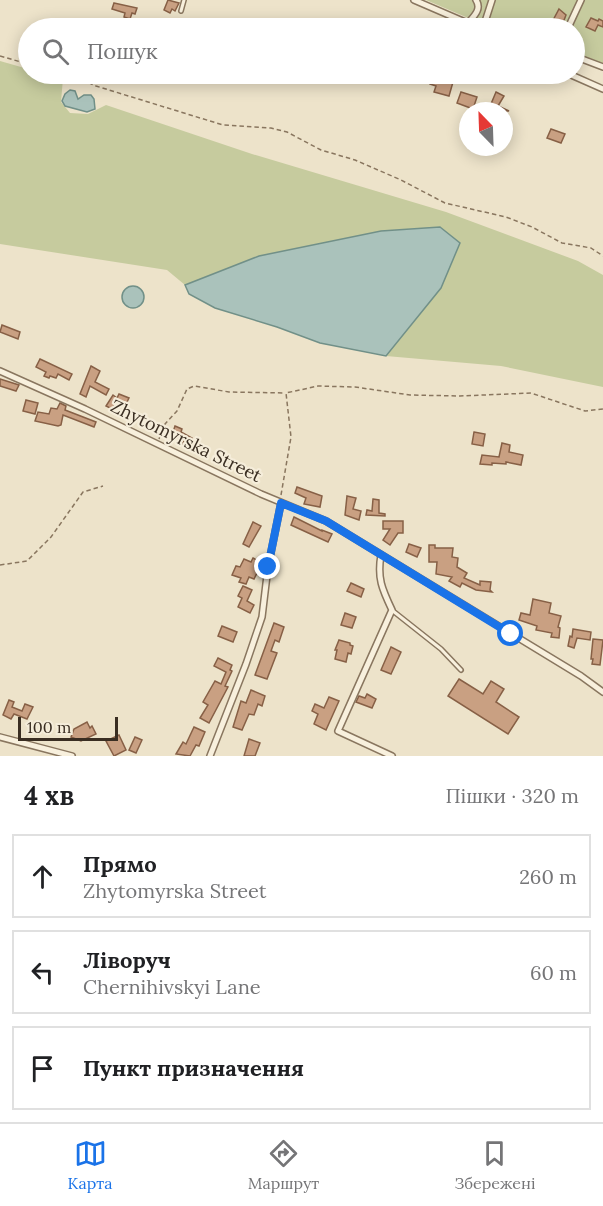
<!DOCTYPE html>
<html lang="uk">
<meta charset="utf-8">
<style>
body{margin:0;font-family:Lora,serif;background:#f6f6f6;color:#202124}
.compass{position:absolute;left:459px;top:102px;width:54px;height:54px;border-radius:50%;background:#fff;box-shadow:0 3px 15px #0003;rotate:337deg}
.scale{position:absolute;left:18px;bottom:15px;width:100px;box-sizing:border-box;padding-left:6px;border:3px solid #3a2e22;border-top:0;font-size:16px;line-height:21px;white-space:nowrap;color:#3a2e22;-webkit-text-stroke:4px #f5edda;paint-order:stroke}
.stop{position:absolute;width:18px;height:18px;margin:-14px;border:4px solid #1a73e8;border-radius:50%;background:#fff}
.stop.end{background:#1a73e8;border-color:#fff;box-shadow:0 2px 6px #0008}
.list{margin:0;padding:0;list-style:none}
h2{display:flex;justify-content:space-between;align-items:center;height:78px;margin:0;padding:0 24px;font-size:26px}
h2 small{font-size:20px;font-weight:400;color:#757577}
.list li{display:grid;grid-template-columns:39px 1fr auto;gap:18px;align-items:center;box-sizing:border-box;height:84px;margin:0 12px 12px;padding:0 12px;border:2px solid #e0e0e0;border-radius:0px}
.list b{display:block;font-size:22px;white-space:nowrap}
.list p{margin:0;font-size:20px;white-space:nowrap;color:#757577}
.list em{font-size:20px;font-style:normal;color:#757577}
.icon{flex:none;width:33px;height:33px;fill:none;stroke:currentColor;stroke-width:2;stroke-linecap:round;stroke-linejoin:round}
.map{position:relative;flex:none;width:603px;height:756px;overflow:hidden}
.search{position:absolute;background:#fff;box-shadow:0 3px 15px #0003;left:18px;right:18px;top:18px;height:66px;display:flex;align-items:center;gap:15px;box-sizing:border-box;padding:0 21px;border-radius:33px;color:#757577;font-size:22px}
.sheet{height:366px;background:#fff}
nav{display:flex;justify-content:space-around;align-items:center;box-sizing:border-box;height:84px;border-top:2px solid #e0e0e0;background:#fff;font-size:16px;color:#757577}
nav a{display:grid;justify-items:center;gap:3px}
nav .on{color:#1a73e8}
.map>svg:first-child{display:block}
.green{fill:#c6cb9e}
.water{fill:#aac2bb;stroke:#719088;stroke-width:1.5}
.building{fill:#c9a082;stroke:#876046;stroke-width:1.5}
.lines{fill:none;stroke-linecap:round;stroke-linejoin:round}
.service-casing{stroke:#89765f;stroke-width:6}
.minor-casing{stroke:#89765f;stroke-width:8}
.path{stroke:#89765f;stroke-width:1.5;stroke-dasharray:4.5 3;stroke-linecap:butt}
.service{stroke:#f8f0dd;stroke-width:3}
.minor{stroke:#f8f0dd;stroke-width:5}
.route{stroke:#1a73e8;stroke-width:8}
.labels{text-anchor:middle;stroke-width:4.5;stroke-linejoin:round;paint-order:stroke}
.street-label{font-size:18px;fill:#3a2e22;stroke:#f5edda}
</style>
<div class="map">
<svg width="603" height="756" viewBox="0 0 603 756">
<rect width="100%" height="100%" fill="#ede3ca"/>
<g class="green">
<path d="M426 0H603V70L575 57 574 28H502L466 17Z"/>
<path d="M0 61 28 69V74H47L63 78 61 102 70 113 88 114 106 105 252 154 446 212 578 261 603 275V387L501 366 386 356 441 288 440 227 381 231 259 256 185 285 167 270 0 244Z"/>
</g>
<g class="water">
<path d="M70 90 75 91 78 99 84 95H91L94 99 95 109 87 112 65 106 62 101 65 94Z"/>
<path d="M440 227 460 243 441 288 386 356 320 343 277 327 215 308 189 294 185 285 259 256 381 231Z"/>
<circle cx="133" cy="297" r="11"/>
</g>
<g class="building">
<path d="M168 0 179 3 175 11 172 9 170 13 164 10Z"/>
<path d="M114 3 137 8 135 14 132 13 130 19 124 17 125 13 112 9Z"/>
<path d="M559 9 566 15 561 28 551 24Z"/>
<path d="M591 18 598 21 599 19 603 21V27L598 25 595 31 586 27Z"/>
<path d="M432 79 444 83 445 80 453 82 449 96 434 92 436 86 430 84Z"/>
<path d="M461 92 477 97 473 109 457 103Z"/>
<path d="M496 92 504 96 498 106 509 111H488Z"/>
<path d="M551 129 565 134 561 143 547 138Z"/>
<path d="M2 325 20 332 18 339 0 332Z"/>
<path d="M40 359 72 374 69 380 58 374 56 378 50 376 49 378 44 376 46 372 36 367Z"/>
<path d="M91 366 100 371 95 382 109 389 106 395 90 386 86 397 80 394Z"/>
<path d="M0 379 19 385 16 391 0 386Z"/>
<path d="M119 394 129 398 126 404 117 400 112 409 106 406 113 395 117 398Z"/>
<path d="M26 400 38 403 35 414 23 411Z"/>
<path d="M60 403 66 406 65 410 96 422 94 427 63 415 61 425 58 426 35 421 38 412 49 414 51 408 57 409Z"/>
<path d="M175 426 182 429 181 432 192 438 188 447 182 444 184 441 172 435Z"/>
<path d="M474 432 485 434 483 446 472 444Z"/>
<path d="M502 443 510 445 509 452 523 455 521 465 506 462V464L492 463V465L480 464 482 455 499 457Z"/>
<path d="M297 487 322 496 320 507 304 504 306 498 295 493Z"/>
<path d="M347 496 356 498 353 509 361 511 359 520 345 515Z"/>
<path d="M373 499 379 500V513L385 514V516L366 515 367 510 372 511Z"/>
<path d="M294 517 322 531V530L332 534 328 542 291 525Z"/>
<path d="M383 521H403V533H398L390 545 383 540 390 529H383Z"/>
<path d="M253 522 261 526 249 547 243 544Z"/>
<path d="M409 544 421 548 417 557 406 552Z"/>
<path d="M429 545H435V548H453L452 557 458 558 457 567 467 573 464 578 480 585V581L491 582 490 590 492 592 476 590 462 583 460 587 449 581 452 577 436 574 437 562H429Z"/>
<path d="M253 558 262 563 254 579 249 577 246 584 239 582 241 578 232 575 236 566 240 567 244 559 251 562Z"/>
<path d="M351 583 364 589 361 597 347 591Z"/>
<path d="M243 586 252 590 247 601 254 605 250 613 238 607 242 598 238 596Z"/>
<path d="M533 599 551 603 549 613 561 616 558 627 560 628 559 638 551 637 552 633 536 630 537 626 519 620 521 613 530 615Z"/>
<path d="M345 613 356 617 352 628 341 625Z"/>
<path d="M274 623 284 627 279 642 275 640 271 651 277 653 267 679 255 675Z"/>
<path d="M222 626 237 632 233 642 218 636Z"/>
<path d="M573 629 591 632 590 640 577 638 574 648 568 646 570 636 572 637Z"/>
<path d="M593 639 603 640 600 665 592 664 593 659H591Z"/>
<path d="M339 640 350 643V645L353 646 351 654 348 653 346 662 335 659 337 650H335Z"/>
<path d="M391 647 401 652 391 674 381 670Z"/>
<path d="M218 658 232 665 230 670 232 671 225 686 228 687 209 723 200 718 208 705 203 702 215 681 221 684 226 672 214 666Z"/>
<path d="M459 679 483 694 491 681 504 689 496 702 519 717 508 734 448 696Z"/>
<path d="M251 690 265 696 262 706 258 704 254 715 249 714 242 730 233 727 241 701 246 703Z"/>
<path d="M367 694 376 699 372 708 356 702 359 696 365 698Z"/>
<path d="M329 697 339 701 326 730 314 724 318 714 312 711 315 704 324 708Z"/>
<path d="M9 700 14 702 12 707 22 711 25 704 33 707 27 719 14 714 11 719 3 715Z"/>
<path d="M87 722 90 728 92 726 96 734 81 741 71 737 74 729Z"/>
<path d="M194 727 205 732 199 746 196 745 190 756 176 754 183 742 186 744Z"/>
<path d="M119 735 126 750 114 756 106 741Z"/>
<path d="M135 737 142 740 136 753 129 750Z"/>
<path d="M249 739 260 743 255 756H244Z"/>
</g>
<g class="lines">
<defs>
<g id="service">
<path d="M181 11 184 0"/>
<path d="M393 611 441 649 461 670"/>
</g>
<g id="minor">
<path d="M414 0 479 28"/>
<path d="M468 23C474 16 482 9 476 0"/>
<path d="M483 28 492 0"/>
<path d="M568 28 581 0"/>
<path d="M574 56 603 67"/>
<path d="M569 74 603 89"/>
<path d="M0 371 85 409 261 494 326 521 581 676 603 692"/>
<path d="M381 555C377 578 382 589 392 610L338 731 392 756"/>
<path d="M0 737 72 756"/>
<path d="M210 756 246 664 262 617 268 567 281 503"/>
</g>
</defs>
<use href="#service" class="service-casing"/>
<use href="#minor" class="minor-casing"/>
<g class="path">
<path d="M0 56 28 64"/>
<path d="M60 74 76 77 96 86 223 125 271 128 287 132 321 150 355 160 401 180 445 203 506 217 532 227 562 243 591 248 603 256"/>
<path d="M159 439 165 424 177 411 187 389 194 386 229 392 285 393"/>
<path d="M281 495 291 437 286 393 318 386 355 387 410 395 460 396 531 393 585 411 603 409"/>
<path d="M0 565 27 561 51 537 83 492 103 486"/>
</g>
<use href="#service" class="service"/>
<use href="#minor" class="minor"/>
</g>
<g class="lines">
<path class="route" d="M268 567 281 503 326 521 511 634"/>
</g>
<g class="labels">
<g class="street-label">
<text transform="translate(186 441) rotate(26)" y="6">Zhytomyrska Street</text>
</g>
</g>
</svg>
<svg class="compass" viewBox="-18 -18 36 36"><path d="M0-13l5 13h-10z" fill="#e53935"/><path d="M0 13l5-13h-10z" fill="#757577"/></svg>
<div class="scale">100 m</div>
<div class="stop" style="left:511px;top:634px"></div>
<div class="stop end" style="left:268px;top:567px"></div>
<div class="search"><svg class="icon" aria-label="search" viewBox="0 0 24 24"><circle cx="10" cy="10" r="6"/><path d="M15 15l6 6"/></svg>Пошук</div>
</div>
<section class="sheet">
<h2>4 хв<small>Пішки · 320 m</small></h2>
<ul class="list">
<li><svg class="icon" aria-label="ahead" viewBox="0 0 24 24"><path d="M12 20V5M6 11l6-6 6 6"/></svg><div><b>Прямо</b><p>Zhytomyrska Street</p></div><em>260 m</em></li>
<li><svg class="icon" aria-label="left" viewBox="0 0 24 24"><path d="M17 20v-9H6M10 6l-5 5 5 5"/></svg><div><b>Ліворуч</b><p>Chernihivskyi Lane</p></div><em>60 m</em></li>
<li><svg class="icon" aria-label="arrive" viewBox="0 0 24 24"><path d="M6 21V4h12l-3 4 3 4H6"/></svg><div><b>Пункт призначення</b></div></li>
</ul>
</section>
<nav>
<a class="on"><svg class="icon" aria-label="map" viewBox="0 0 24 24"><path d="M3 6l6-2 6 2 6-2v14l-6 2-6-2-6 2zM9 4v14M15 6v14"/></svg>Карта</a>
<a><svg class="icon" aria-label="directions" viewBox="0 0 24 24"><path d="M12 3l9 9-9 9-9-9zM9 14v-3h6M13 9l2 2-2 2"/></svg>Маршрут</a>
<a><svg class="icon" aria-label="saved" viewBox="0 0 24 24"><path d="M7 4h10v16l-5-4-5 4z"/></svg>Збережені</a>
</nav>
